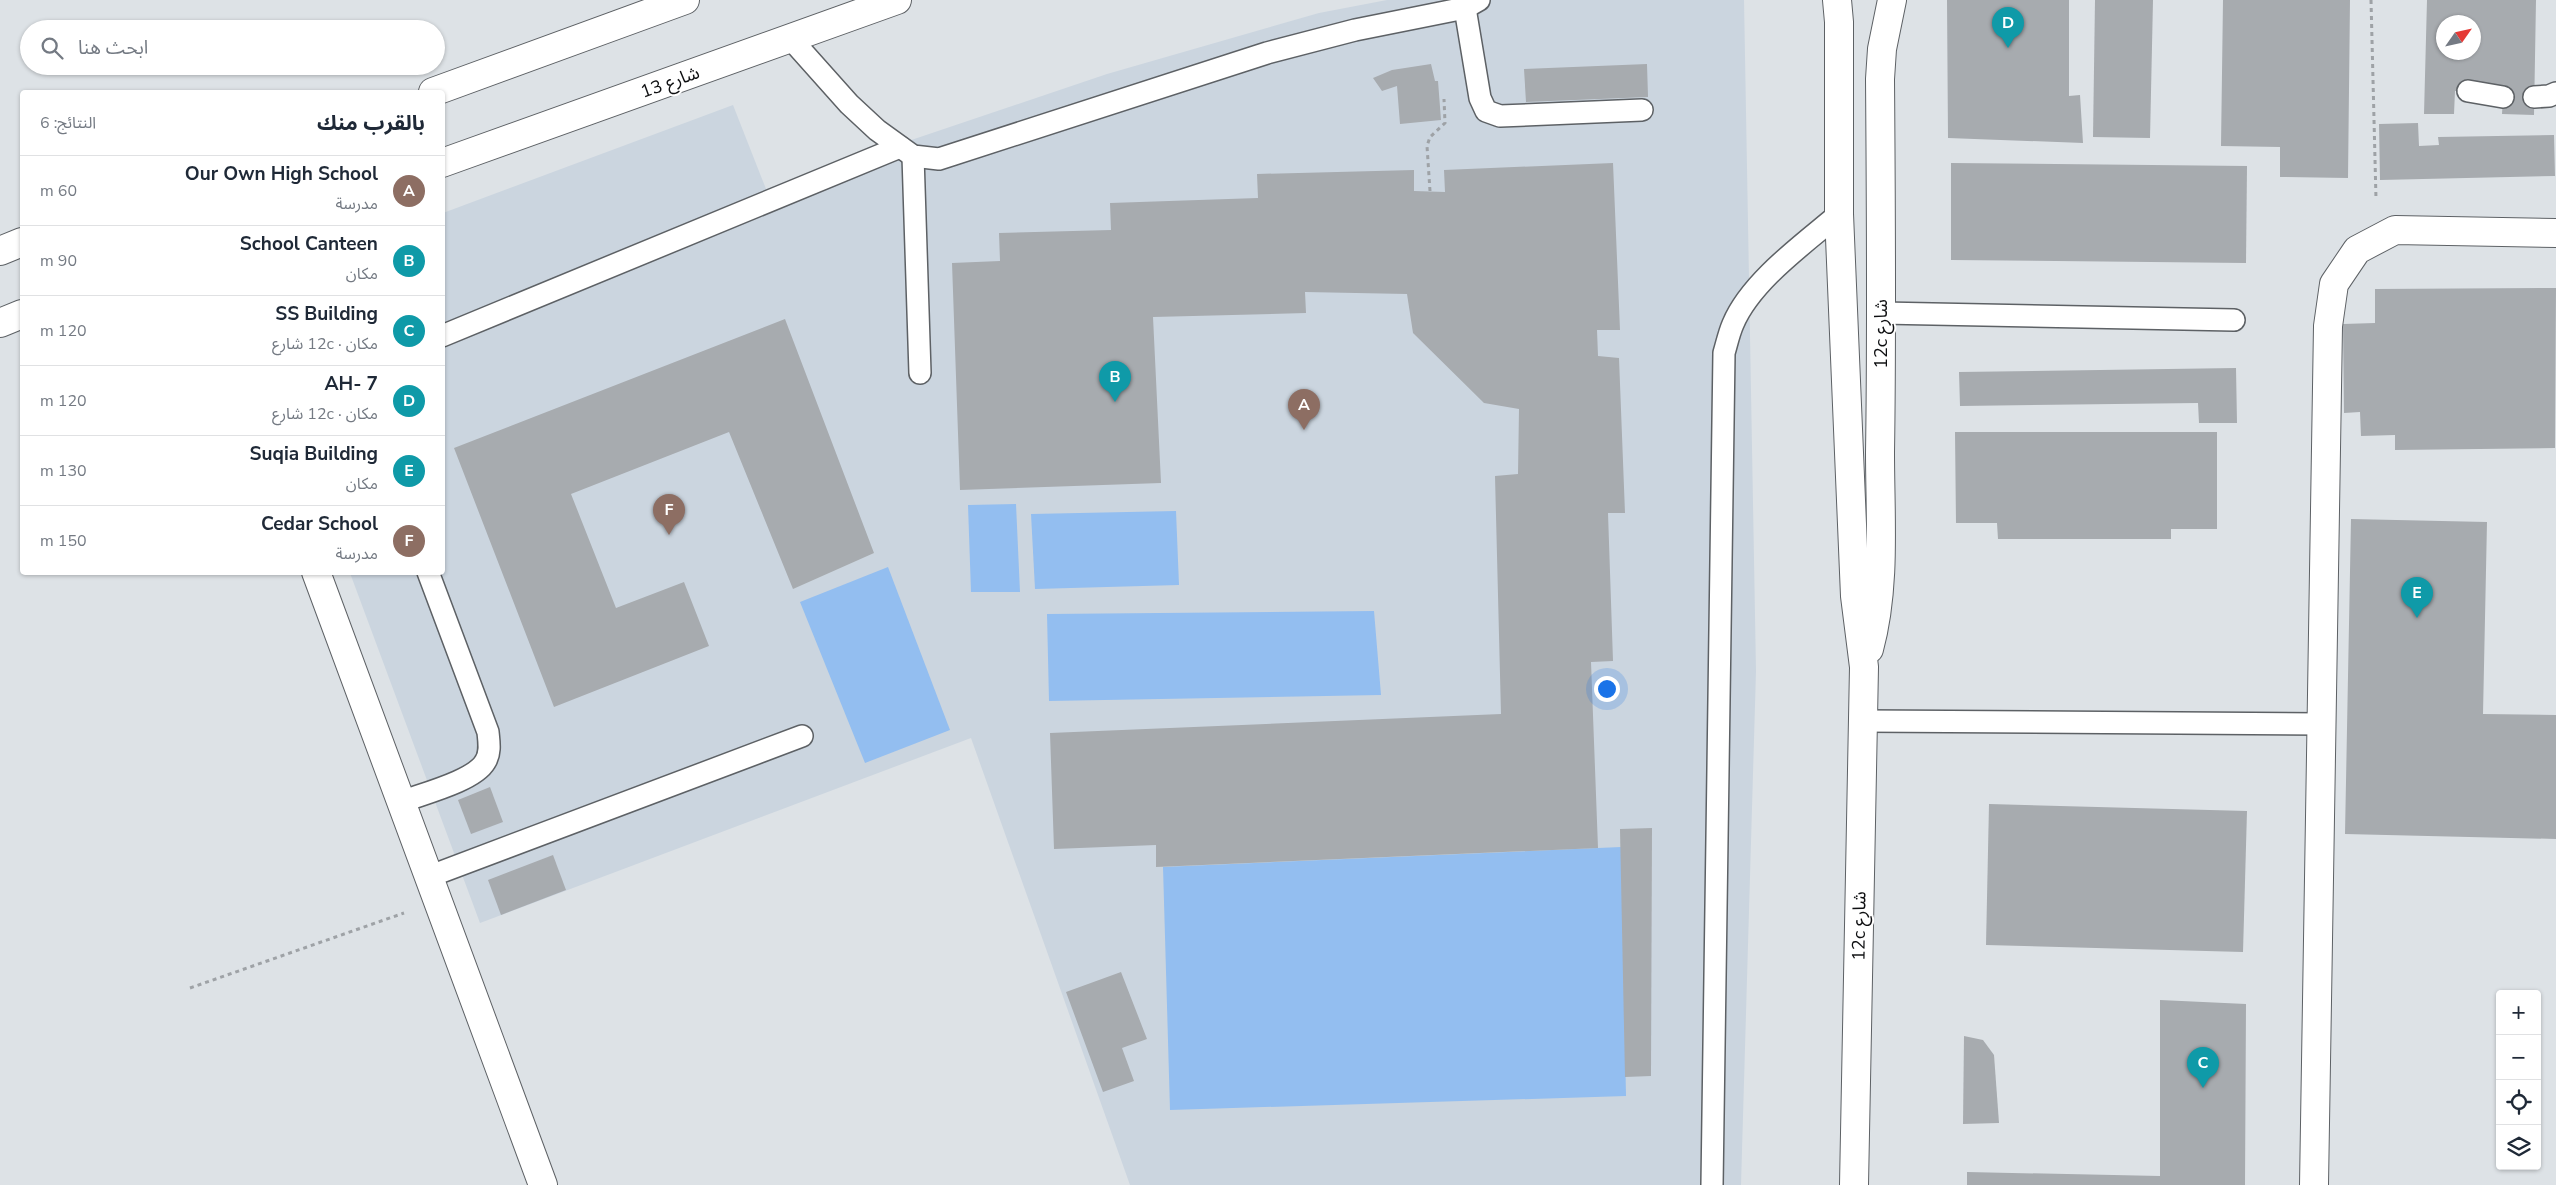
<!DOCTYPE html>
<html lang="ar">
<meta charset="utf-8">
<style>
body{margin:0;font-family:"Nunito Sans","Noto Sans Arabic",sans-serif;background:#f2f2f3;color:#1f2937;direction:rtl}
.controls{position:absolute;right:15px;bottom:15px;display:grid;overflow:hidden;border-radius:5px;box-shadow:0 1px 4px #0004}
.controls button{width:45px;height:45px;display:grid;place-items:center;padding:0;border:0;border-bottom:1px solid #e0e1e3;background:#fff;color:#1f2937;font:25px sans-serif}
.compass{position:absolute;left:2436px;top:15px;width:45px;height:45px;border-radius:50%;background:#fff;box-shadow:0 1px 4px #0004;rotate:56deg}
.you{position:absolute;left:1606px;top:688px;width:18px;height:18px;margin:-12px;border:4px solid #fff;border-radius:50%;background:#1a73e8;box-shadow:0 0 0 8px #1a73e833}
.badge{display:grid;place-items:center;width:32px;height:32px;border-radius:50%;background:#82771b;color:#fff;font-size:16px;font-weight:700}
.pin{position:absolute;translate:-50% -41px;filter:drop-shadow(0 1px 2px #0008)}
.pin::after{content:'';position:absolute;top:26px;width:18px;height:15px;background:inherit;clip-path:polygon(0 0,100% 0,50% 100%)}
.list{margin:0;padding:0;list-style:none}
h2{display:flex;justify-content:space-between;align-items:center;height:65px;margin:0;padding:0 20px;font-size:21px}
h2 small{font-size:16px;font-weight:400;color:#747a83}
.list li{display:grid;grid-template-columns:32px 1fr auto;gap:15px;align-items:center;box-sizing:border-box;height:70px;padding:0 20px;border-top:1px solid #e0e1e3}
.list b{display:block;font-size:19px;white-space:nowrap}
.list p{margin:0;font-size:16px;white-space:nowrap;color:#747a83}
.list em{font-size:16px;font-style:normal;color:#747a83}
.icon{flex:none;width:28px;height:28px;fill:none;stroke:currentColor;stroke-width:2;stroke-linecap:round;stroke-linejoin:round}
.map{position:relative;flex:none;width:2556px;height:1185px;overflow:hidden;direction:ltr}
.search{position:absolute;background:#fff;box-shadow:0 1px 4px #0004;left:20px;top:20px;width:425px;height:55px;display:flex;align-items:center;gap:12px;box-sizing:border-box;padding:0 18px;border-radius:28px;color:#747a83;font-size:19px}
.panel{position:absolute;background:#fff;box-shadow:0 1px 4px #0004;left:20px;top:90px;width:425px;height:485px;border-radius:5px;direction:rtl}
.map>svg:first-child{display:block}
.built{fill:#cbd5df}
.green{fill:#93bef0}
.building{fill:#a7abaf;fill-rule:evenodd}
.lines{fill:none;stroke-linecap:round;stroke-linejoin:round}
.lane-casing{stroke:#5d6165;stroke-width:24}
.street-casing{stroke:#5d6165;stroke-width:30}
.secondary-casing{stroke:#5d6165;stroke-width:30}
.path{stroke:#9ea2a6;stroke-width:3;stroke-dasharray:4 4;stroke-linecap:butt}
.lane{stroke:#fff;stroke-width:21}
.street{stroke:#fff;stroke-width:28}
.secondary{stroke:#fff;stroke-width:28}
.labels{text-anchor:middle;stroke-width:4;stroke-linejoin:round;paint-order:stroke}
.street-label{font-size:18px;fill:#0e0f11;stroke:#fff}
</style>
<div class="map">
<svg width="2556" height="1185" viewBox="0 0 2556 1185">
<rect width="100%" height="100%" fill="#dde2e6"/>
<path class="built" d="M1387 0H1744L1756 671 1741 1185H1130L971 738 480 923 350 573 442 572 443 213 733 105 766 189 1107 74 1319 13Z"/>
<g class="green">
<path d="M1016 504 1020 592H971L968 505Z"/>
<path d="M1176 511 1179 585 1035 589 1031 514Z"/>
<path d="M888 567 950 730 865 763 800 602Z"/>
<path d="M1374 611 1381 695 1049 701 1047 614Z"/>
<path d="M1621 847 1626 1096 1170 1110 1163 867Z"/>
</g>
<g class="building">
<path d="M1947 0H2069V96L2080 95 2083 143 1948 138Z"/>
<path d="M2095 0H2153L2150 138 2093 137Z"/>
<path d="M2223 0H2350L2348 178 2280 177V147L2221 146Z"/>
<path d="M2427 0H2536L2534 115 2502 114 2503 97 2468 91H2455L2454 114H2424ZM2444 22H2474V52H2444Z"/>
<path d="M1431 64 1435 81H1438L1441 120 1400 124 1397 86 1382 91 1373 78 1392 70Z"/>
<path d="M1647 64 1648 97 1526 102 1524 69Z"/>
<path d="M2418 123 2419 146 2439 145 2438 137 2554 135 2555 176 2380 180 2379 124Z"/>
<path d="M1613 163 1620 330H1597L1598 356 1619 358 1625 513H1608L1613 661 1591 662 1598 848 1156 867V845L1054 849 1050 733 1501 714 1495 476 1518 474 1519 409 1484 403 1413 333 1407 294 1305 292 1306 313 1153 317 1161 483 960 490 952 263 1000 261 999 233 1111 230 1110 203 1258 198 1257 174 1414 170V191L1445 192 1444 170Z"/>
<path d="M1951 163 2247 166 2246 263 1951 260Z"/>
<path d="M2556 288 2555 448 2395 450V435L2361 436 2360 412 2344 413 2343 324 2375 323V289Z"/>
<path d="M785 319 874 553 793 589 729 432 571 494 616 608 684 582 709 646 554 707 454 448Z"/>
<path d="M2236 368 2237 423H2199L2198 403 1960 406 1959 372Z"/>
<path d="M1955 432H2217V529H2171V539H1998L1997 523H1956Z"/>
<path d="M2351 519 2487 522 2483 714 2556 715V839L2345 834Z"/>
<path d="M490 787 503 822 471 834 458 800Z"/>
<path d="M1989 804 2247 811 2243 952 1986 945Z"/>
<path d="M1652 828 1651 1076 1625 1077 1620 829Z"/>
<path d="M553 855 566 890 501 915 488 880Z"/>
<path d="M1121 972 1147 1039 1122 1048 1134 1081 1103 1092 1066 992Z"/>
<path d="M2160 1000 2246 1004 2245 1185H1967V1172L2160 1176Z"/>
<path d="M1964 1036 1983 1040 1994 1055 1999 1123 1963 1124Z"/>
</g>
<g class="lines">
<defs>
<g id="lane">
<path d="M1465 8 1480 98 1486 111 1500 116 1642 110"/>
<path d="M791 39 849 104 877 130 913 156 939 159 1267 53 1355 30 1465 8 1479 0"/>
<path d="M2468 91 2503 97"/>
<path d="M2534 97 2549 96 2556 93"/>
<path d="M913 156 920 373"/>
<path d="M1882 313 2234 320"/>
<path d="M442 336 900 147"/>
<path d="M1863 721 2321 724"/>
<path d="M401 802C422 794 474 781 485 762 491 753 489 742 488 732L428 572"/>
<path d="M428 877 802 736"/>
<path d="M1712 1185 1724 353C1727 343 1729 333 1733 324 1751 281 1805 243 1839 214"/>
</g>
<g id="street">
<path d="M316 572 543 1185"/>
<path d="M2314 1185 2328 326 2334 284 2357 250 2395 230 2556 233"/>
</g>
<g id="secondary">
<path d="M1837 0 1839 22V214L1855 596 1864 667 1854 1185"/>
<path d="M433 92 685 0"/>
<path d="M442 163 897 0"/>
<path d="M0 251 22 242"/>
<path d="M0 323 22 314"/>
<path d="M1869 649C1886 587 1880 517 1880 453 1882 328 1881 203 1880 79L1882 49 1892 0"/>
</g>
</defs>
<use href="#lane" class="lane-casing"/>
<use href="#street" class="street-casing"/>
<use href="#secondary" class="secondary-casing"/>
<g class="path">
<path d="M2371 0 2376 199"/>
<path d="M1430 191 1427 146 1430 137 1445 123 1444 99"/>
<path d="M190 988 404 913"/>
</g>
<use href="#lane" class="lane"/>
<use href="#street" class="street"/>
<use href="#secondary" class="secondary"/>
</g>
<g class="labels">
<g class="street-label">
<text transform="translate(670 82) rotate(-20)" y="6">شارع 13</text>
<text transform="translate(1881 334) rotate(-90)" y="6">12c شارع</text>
<text transform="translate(1859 926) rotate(-89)" y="6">12c شارع</text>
</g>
</g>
</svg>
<div class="controls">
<button>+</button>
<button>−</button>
<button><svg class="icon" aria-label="locate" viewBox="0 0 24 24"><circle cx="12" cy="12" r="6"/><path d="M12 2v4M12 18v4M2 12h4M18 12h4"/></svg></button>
<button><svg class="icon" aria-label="layers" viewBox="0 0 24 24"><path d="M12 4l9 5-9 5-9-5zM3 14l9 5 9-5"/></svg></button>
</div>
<svg class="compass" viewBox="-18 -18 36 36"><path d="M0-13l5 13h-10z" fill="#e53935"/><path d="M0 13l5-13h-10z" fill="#747a83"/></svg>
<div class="you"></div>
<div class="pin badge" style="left:1304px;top:430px;background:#8d6e63">A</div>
<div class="pin badge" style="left:1115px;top:402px;background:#0f9aa8">B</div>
<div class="pin badge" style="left:2203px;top:1088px;background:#0f9aa8">C</div>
<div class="pin badge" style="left:2008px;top:48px;background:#0f9aa8">D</div>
<div class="pin badge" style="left:2417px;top:618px;background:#0f9aa8">E</div>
<div class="pin badge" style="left:669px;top:535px;background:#8d6e63">F</div>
<div class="search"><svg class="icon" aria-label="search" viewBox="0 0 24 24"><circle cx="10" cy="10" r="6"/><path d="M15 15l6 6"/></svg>ابحث هنا</div>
<section class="panel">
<h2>بالقرب منك<small>النتائج: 6</small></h2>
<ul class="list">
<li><span class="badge" style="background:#8d6e63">A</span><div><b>Our Own High School</b><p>مدرسة</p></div><em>60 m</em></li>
<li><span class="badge" style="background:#0f9aa8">B</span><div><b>School Canteen</b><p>مكان</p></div><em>90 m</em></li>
<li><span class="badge" style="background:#0f9aa8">C</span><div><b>SS Building</b><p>مكان · 12c شارع</p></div><em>120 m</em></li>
<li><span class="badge" style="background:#0f9aa8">D</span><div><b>AH- 7</b><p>مكان · 12c شارع</p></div><em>120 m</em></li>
<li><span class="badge" style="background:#0f9aa8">E</span><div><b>Suqia Building</b><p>مكان</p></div><em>130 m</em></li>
<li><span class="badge" style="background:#8d6e63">F</span><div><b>Cedar School</b><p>مدرسة</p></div><em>150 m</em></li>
</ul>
</section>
</div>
